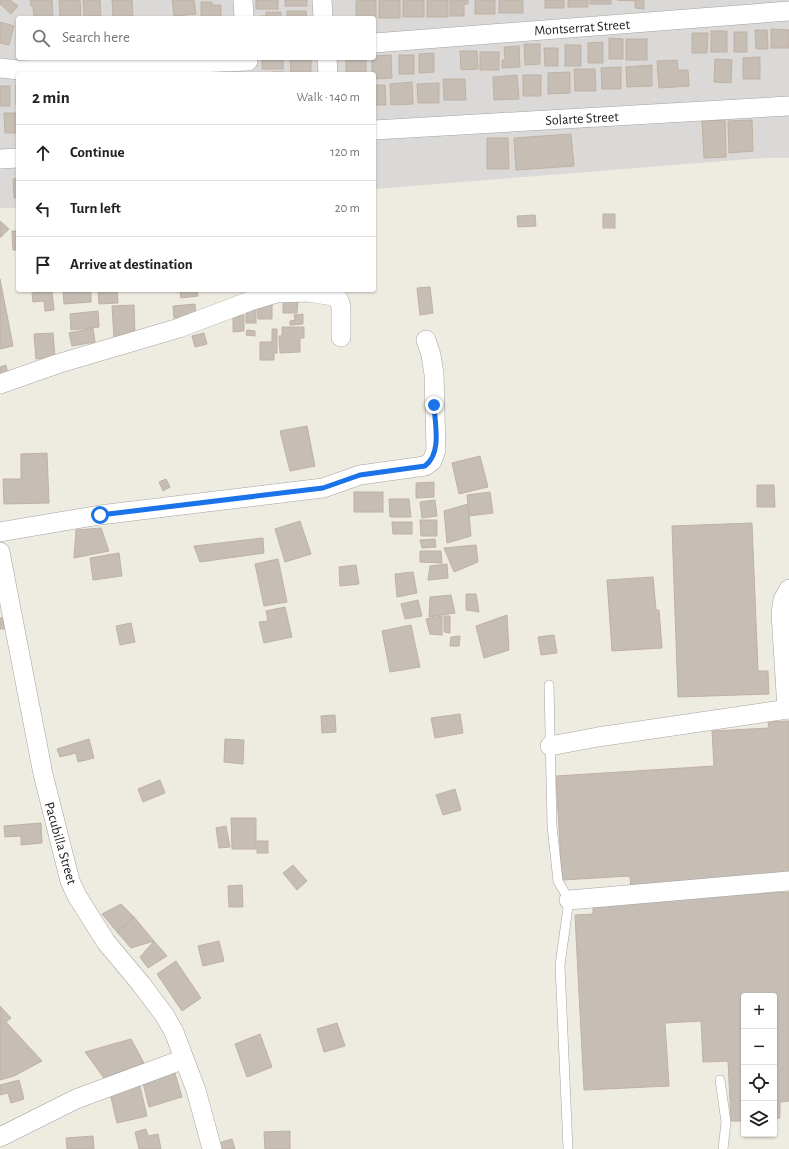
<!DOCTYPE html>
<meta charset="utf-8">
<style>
body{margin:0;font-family:"Alegreya Sans",sans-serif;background:#f2f2f2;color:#202124}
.controls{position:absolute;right:12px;bottom:12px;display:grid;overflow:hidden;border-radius:4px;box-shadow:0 1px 3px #0004}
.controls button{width:36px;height:36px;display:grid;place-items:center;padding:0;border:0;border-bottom:1px solid #e0e0e0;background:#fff;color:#202124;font:20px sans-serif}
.stop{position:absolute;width:12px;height:12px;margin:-9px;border:3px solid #1a73e8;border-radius:50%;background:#fff}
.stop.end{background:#1a73e8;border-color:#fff;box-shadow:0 1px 4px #0008}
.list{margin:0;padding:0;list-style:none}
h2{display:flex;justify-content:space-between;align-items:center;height:52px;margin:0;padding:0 16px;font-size:17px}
h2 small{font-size:13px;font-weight:400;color:#757577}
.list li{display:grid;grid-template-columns:26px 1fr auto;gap:12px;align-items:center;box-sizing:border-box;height:56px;padding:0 16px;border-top:1px solid #e0e0e0}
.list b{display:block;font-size:15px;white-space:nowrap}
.list em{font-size:13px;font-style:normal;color:#757577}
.icon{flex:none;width:22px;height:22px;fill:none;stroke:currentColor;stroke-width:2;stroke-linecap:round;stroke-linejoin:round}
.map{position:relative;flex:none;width:789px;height:1149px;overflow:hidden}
.search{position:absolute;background:#fff;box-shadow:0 1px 3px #0004;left:16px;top:16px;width:360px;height:44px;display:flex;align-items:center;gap:10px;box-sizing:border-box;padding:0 14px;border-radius:4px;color:#757577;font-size:15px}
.panel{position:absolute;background:#fff;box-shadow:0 1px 3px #0004;left:16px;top:72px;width:360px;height:220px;border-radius:4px}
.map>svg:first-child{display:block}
.residential{fill:#dad9d8;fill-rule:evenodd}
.building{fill:#c6bdb4;stroke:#c0b2a2}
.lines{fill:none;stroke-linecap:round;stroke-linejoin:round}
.lane-casing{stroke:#a3a3a3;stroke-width:10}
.street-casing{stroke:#a3a3a3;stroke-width:20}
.lane{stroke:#fff;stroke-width:9}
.street{stroke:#fff;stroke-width:19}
.route{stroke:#1a73e8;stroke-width:5}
.labels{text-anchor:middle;stroke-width:3.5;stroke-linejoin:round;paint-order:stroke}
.street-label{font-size:14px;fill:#1c1c1c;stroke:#fff}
</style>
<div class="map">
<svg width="789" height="1149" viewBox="0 0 789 1149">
<rect width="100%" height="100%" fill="#eeebe0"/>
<path class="residential" d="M0 0H789V158H762L374 189V74H18V208H0ZM18 18H374V58H18Z"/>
<g class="building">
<path d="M0 0H10L18 6 11 14 0 4Z"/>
<path d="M30 0H52L53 16 34 18 33 6H31Z"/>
<path d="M59 0H80L81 18H60Z"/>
<path d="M83 0H100L101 16H84Z"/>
<path d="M112 0H132L133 16 113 17Z"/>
<path d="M172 0H194L196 14 174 16Z"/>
<rect x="256" y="0" width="22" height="9"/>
<rect x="285" y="0" width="22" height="6"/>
<path d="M376 0V19L356 18V1Z"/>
<rect x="379" y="0" width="21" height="18"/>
<rect x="403" y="0" width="21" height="17"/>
<rect x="427" y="0" width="21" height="17"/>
<path d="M450 0H468V4H464V16H450Z"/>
<rect x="475" y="0" width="20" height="14"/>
<rect x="499" y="0" width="24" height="13"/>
<rect x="545" y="0" width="19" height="8"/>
<rect x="568" y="0" width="20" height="7"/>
<rect x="590" y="0" width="21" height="4"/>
<path d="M617 0H644V9L635 8V1Z"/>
<path d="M201 2H212V5H221V17H201Z"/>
<path d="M287 11H306L307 18H287Z"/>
<path d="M266 12H281V18H260V16H266Z"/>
<path d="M0 22 14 26 9 45 0 43Z"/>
<path d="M771 29 789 30V48H771Z"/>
<path d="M755 30H767L768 49H756Z"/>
<rect x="711" y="31" width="16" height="21"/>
<rect x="734" y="32" width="13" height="20"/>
<path d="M692 33H708L707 53H692Z"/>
<path d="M609 38 623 39V59H609Z"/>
<rect x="626" y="39" width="21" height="21"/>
<path d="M603 42V63H588V43Z"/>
<path d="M524 44H540V64L525 65Z"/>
<rect x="565" y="45" width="16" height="21"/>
<path d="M519 46 520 67 502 68V60H505L504 47Z"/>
<path d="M544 48H558V66H545Z"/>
<path d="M460 51H477L478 69 461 70Z"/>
<rect x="480" y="52" width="19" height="18"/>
<path d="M434 53V72L419 73V54Z"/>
<path d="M391 55 392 78 374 79V74H372V58H374V56Z"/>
<rect x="399" y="55" width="15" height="19"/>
<path d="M760 57V79H743V58Z"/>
<rect x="262" y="58" width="21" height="11"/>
<path d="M290 58H311V74H291Z"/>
<rect x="346" y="59" width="20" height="15"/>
<path d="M715 59 732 60 731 83 714 82Z"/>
<path d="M677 60 678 70H688L689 86 659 88 657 61Z"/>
<path d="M652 65V86L627 87 626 67Z"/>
<path d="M621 67V89H602L601 68Z"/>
<path d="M574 69H595L596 91H575Z"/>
<path d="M271 72H285L286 74H271Z"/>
<path d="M570 72V93L548 94V73Z"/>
<path d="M517 75 519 99 494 100 493 77Z"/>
<rect x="523" y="75" width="18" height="21"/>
<path d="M443 79H465L466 100H444Z"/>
<path d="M412 82 413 104 391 105 390 84Z"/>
<path d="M439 83V103H418L417 84Z"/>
<rect x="16" y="85" width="2" height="19"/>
<path d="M374 85H385L386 105H374Z"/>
<rect x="0" y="86" width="10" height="20"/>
<path d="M4 113H18V133H5Z"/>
<path d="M725 120 726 157 704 158 702 121Z"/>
<path d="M752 120 753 151 729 153 728 121Z"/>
<path d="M571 134 574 166 516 170 514 138Z"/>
<path d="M487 138H508L509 169H487Z"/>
<path d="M18 178V197L14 198 13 179Z"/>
<rect x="603" y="214" width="12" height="14"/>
<path d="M535 215 536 226 518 227 517 216Z"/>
<path d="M0 221 9 229 1 237H0Z"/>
<path d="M12 231H18V250H13Z"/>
<path d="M0 279 13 346 0 349Z"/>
<path d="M430 287 433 313 420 315 417 288Z"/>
<path d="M63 290H91V302L64 304Z"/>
<path d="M98 290H117L118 303 99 304Z"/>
<path d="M174 290H197L198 296 181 298 180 291Z"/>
<path d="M52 291 54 310 45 311 44 301 33 302 32 293Z"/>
<path d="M283 300H298L297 313H283Z"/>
<path d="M257 301H272V319H258Z"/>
<path d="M195 304 196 316 174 318 173 306Z"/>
<path d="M134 305 135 337 114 338 112 306Z"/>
<rect x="246" y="308" width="10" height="15"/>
<path d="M98 311 99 327 71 330 70 314Z"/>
<path d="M303 314V324L290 325V321L295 320 294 315Z"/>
<path d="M244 315V331L233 332V316Z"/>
<path d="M282 327H304V338H300V352L280 353 279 336H282Z"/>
<path d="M93 328 95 342 72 346 69 333Z"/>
<path d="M272 329H277V353H274V360H260V342H272Z"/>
<path d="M247 330 255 331V336L246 335Z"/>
<path d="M53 333 55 357 36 359 34 334Z"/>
<path d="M204 333 207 344 195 347 192 336Z"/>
<path d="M6 365 8 375 0 377V367Z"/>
<path d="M307 426 315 466 290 471 280 431Z"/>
<path d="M47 453 49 503 4 504 3 479H21V454Z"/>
<path d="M480 456 488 487 459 494 452 463Z"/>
<path d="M166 479 170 487 163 491 159 482Z"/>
<path d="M434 482V497L416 498V483Z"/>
<path d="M757 485H774L775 507H757Z"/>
<rect x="354" y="492" width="29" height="20"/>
<path d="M490 492 493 513 469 516 467 495Z"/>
<path d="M389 499H409L411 517H390Z"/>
<path d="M435 500 437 516 422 518 420 502Z"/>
<path d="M468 504 471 536 447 543 444 511Z"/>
<path d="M420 520H437V536H421Z"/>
<path d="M300 521 311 554 285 562 275 529Z"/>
<path d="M392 522H412V534H393Z"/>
<path d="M752 523 758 671H768L769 694 678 697 672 526Z"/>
<path d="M101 528 109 551 74 558 76 530Z"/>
<path d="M263 538 264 553 200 562 194 546Z"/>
<path d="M435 539 436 547 422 548 420 540Z"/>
<path d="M476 545 478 562 454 572 444 548Z"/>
<path d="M420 551H441L442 563 420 562Z"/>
<path d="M119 553 122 576 93 580 90 558Z"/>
<path d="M278 559 287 602 264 606 255 564Z"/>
<path d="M447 564 448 578 428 580 430 566Z"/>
<path d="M356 565 359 584 340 586 339 567Z"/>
<path d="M413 572 417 593 397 597 395 574Z"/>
<path d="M653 577 656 610H659L662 648 612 651 607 580Z"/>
<path d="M466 594H476L479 612 466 610Z"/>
<path d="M451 595 455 613 429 617 430 597Z"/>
<path d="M418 600 422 616 405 619 401 604Z"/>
<path d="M285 607 292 637 264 643 259 622 268 621 266 611Z"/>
<path d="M507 615 509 650 484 658 476 626Z"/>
<path d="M442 616V635L430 634 426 619Z"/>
<path d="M444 616H450V633L444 632Z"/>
<rect x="0" y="618" width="7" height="11"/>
<path d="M131 623 135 642 120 645 116 626Z"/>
<path d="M411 625 420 667 390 672 382 631Z"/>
<path d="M554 635 557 653 541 655 538 637Z"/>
<path d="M460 636 459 646H450L451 637Z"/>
<path d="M460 714 463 733 435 738 431 718Z"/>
<path d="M335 715 336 732 322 733 321 716Z"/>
<path d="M789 721V879L631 888 630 876 562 880 556 776 714 766 712 731 769 728 768 722Z"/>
<path d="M89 739 94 758 78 762 76 753 60 757 57 749Z"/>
<path d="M225 739 244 740 243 764 224 762Z"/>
<path d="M160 780 165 793 143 802 138 789Z"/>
<path d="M455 789 461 810 443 815 436 795Z"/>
<path d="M231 818H256V849H232Z"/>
<path d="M41 823 42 843 21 845V836L5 837 4 826Z"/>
<path d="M226 826 230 847 219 848 216 828Z"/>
<rect x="257" y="841" width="11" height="12"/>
<path d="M293 865 307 881 297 890 283 873Z"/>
<path d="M242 885 243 907H229L228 886Z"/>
<path d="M789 892V1101L780 1102V1118L774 1119V996H744V1121H731L728 1061 703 1062 701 1021 665 1023 669 1086 584 1090 575 915 593 914V903Z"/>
<path d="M121 904 134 917 117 932 102 914Z"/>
<path d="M134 917 154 941 131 948 117 932Z"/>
<path d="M154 941 167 956 148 968 140 957Z"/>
<path d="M219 941 224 961 203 966 198 946Z"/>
<path d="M176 961 201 998 182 1011 157 974Z"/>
<path d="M0 1006 11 1018 6 1022 42 1061 14 1076 0 1080Z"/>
<path d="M337 1023 345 1046 324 1052 317 1029Z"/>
<path d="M260 1034 272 1067 247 1077 235 1044Z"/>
<path d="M131 1039 144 1063 104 1078 85 1052Z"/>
<path d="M174 1070 182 1097 149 1107 142 1079Z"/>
<path d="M19 1080 24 1099 11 1103 8 1093 0 1095V1085Z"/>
<path d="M139 1082 147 1116 117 1123 109 1089Z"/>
<path d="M146 1129 148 1136 158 1134 161 1149H139L135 1132Z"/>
<path d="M290 1131V1149H265L264 1132Z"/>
<path d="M93 1136 94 1149H67L66 1138Z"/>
<path d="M232 1139 235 1149H217L215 1144Z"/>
</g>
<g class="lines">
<defs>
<g id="lane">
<path d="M549 685 552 826 558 881 569 900 560 965 568 1149"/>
<path d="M720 1080 726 1122 723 1149"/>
</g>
<g id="street">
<path d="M243 0 244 18"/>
<path d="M322 0 323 18"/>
<path d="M374 43 789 11"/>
<path d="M327 58 328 74"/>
<path d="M0 68 19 70 248 61"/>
<path d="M374 130 789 106"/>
<path d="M0 159 18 158"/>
<path d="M0 384 57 364 179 328 250 301 277 293 308 292 333 296 339 300 341 307V337"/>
<path d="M0 532 100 515 323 488 360 475 425 466 432 461 436 450 434 374 431 355 426 340"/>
<path d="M0 552 43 774 70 881 77 896 106 942 141 984 165 1016 174 1032 196 1090 212 1149"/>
<path d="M787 709 781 613 783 600 789 589"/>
<path d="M550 746 598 737 789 709"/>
<path d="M569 900 789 881"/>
<path d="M0 1137 76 1099 184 1059"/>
</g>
</defs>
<use href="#lane" class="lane-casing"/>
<use href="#street" class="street-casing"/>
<use href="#lane" class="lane"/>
<use href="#street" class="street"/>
</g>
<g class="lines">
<path class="route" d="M100 515 323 488 360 475 425 466C442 453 435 425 434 405"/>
</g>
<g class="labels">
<g class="street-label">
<text transform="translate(582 27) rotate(-4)" y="5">Montserrat Street</text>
<text transform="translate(582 118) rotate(-3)" y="5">Solarte Street</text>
<text transform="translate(61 843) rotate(74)" y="5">Pacubilla Street</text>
</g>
</g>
</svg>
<div class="controls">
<button>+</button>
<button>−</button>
<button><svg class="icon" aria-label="locate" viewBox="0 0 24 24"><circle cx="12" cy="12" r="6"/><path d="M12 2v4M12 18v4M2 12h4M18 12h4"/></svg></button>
<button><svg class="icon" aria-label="layers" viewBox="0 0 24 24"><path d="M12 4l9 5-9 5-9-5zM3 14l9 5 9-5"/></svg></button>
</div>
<div class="stop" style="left:100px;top:515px"></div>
<div class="stop end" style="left:434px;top:405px"></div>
<div class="search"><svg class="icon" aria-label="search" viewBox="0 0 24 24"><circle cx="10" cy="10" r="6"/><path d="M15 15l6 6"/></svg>Search here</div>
<section class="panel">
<h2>2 min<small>Walk · 140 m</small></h2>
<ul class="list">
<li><svg class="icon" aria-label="ahead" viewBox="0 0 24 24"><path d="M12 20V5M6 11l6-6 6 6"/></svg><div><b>Continue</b></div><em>120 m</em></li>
<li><svg class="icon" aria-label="left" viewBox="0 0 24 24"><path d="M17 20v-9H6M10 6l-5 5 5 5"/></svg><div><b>Turn left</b></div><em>20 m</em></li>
<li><svg class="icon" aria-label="arrive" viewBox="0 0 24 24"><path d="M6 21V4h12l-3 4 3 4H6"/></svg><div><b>Arrive at destination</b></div></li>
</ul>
</section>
</div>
